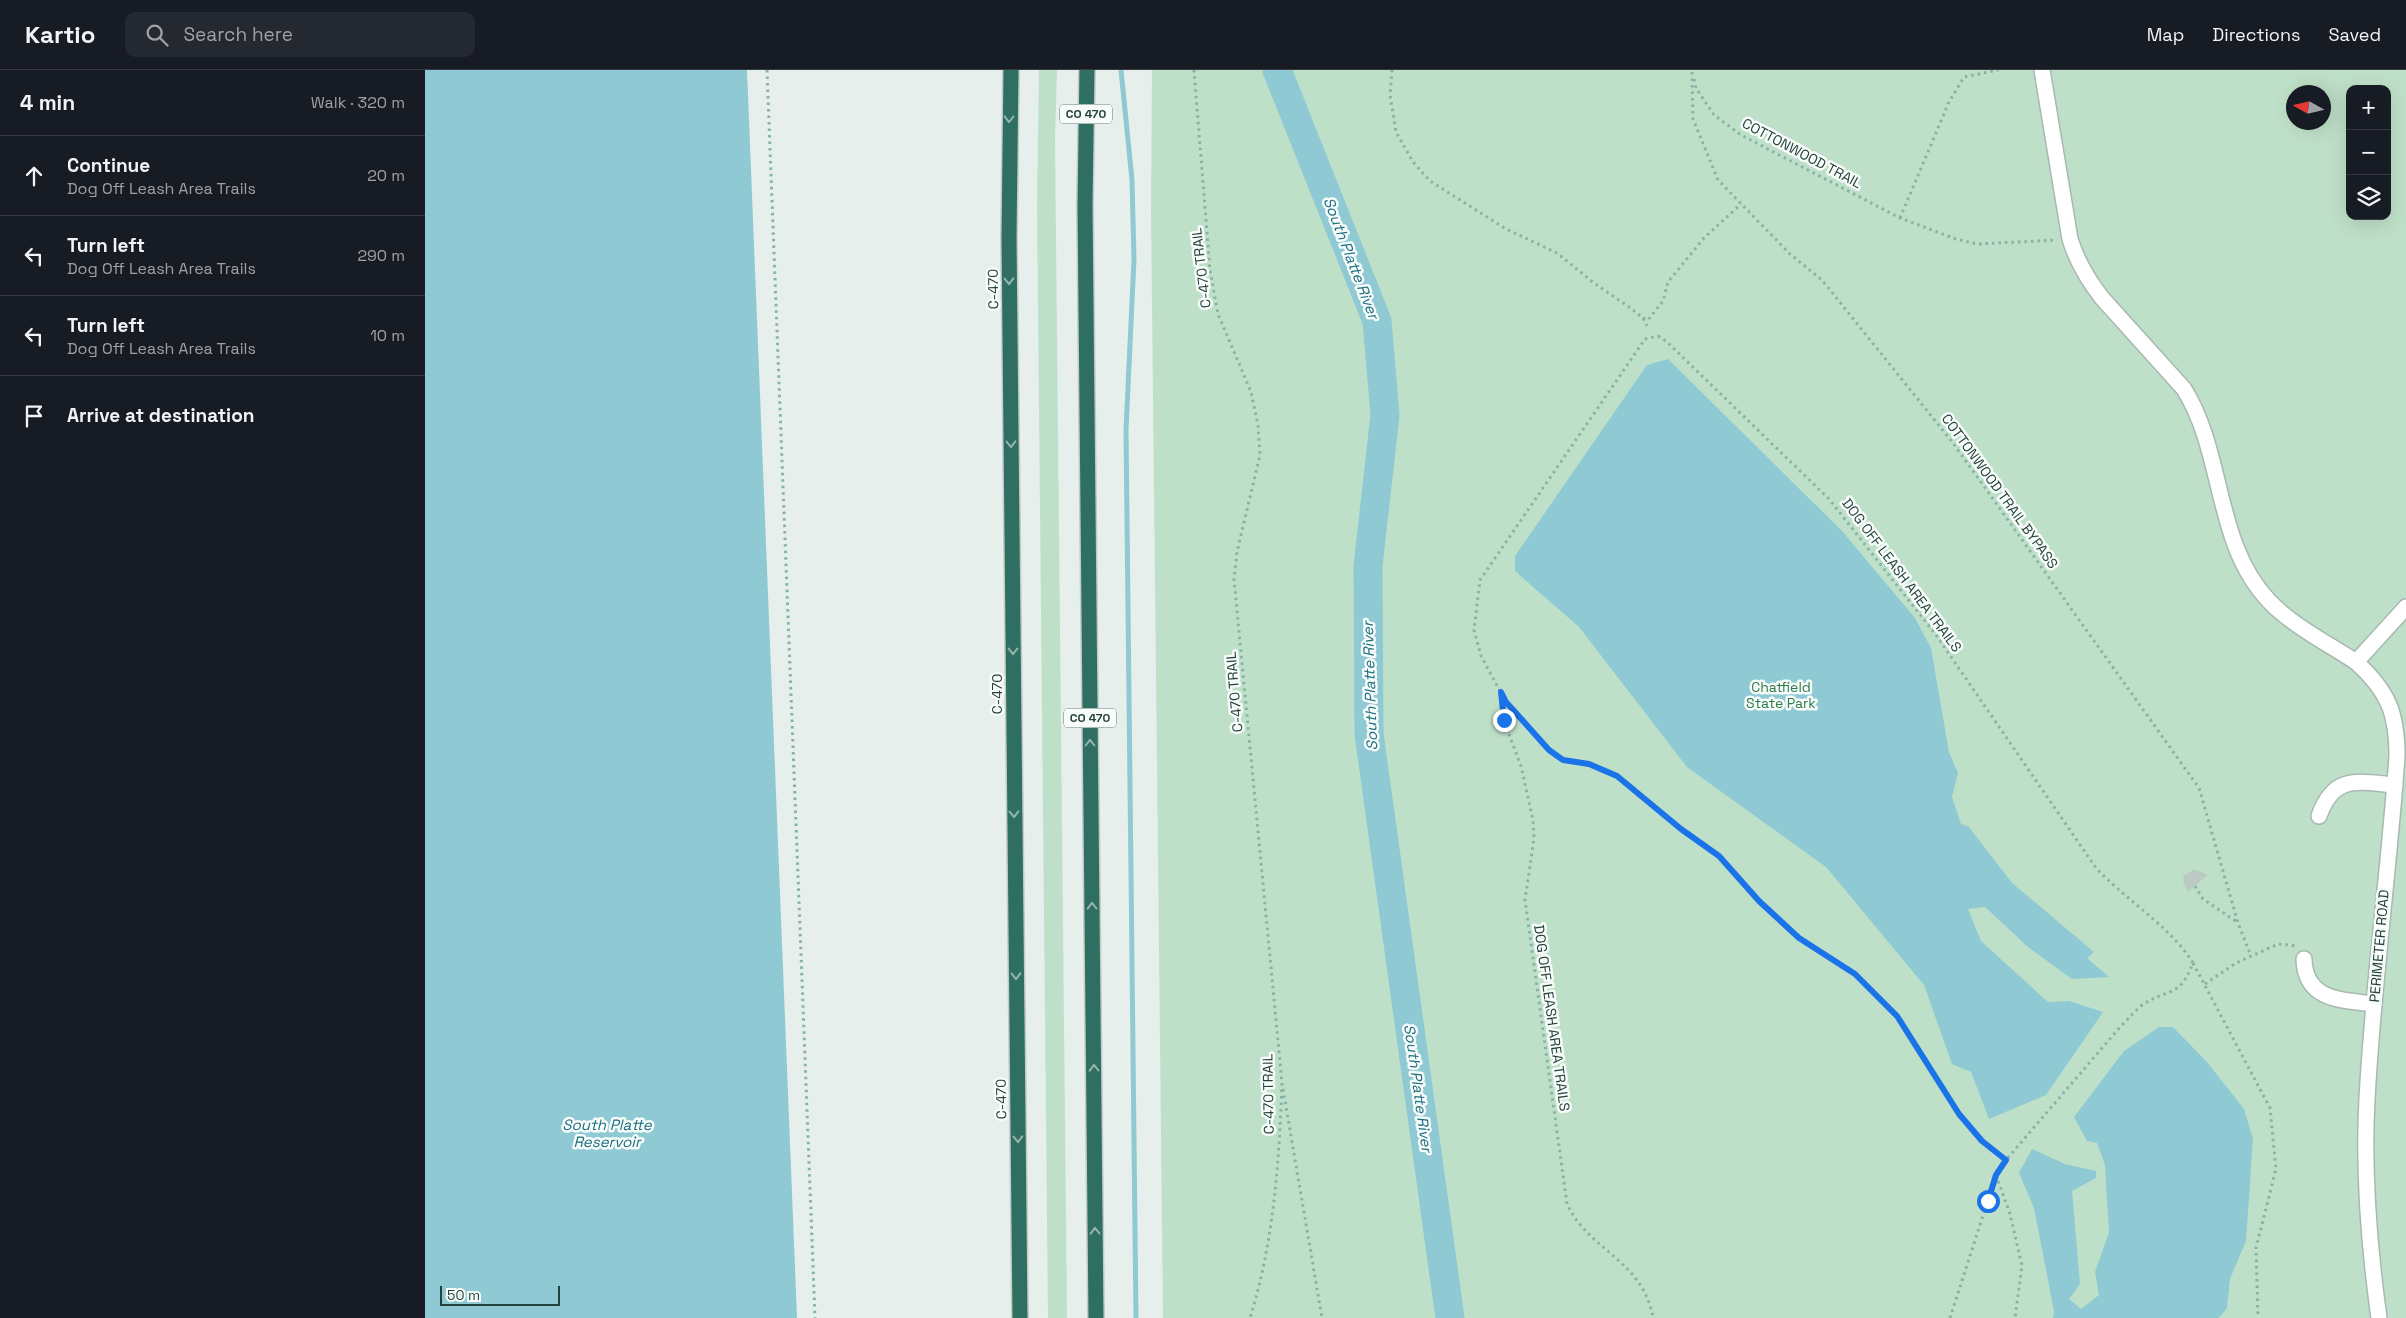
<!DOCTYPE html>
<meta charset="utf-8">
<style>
body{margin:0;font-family:"Space Grotesk",sans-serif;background:#242831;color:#f1f3f6}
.controls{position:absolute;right:15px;top:15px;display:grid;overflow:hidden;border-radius:10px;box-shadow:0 5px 20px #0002}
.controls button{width:45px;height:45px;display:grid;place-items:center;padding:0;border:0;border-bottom:1px solid #363941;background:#171b24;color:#f1f3f6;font:25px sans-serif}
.compass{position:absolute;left:1861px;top:15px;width:45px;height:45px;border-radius:50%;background:#171b24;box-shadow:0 5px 20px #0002;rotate:278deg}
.scale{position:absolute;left:15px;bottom:12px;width:120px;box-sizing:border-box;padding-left:5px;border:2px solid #24423a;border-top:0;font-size:14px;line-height:18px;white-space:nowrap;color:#24423a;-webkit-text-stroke:4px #f7fbf9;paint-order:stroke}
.stop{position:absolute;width:15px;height:15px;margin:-11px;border:4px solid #1a73e8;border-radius:50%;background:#fff}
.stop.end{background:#1a73e8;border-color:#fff;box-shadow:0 1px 5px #0008}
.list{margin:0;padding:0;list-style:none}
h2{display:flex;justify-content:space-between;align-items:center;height:65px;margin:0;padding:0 20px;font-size:21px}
h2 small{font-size:16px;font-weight:400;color:#9ea1a6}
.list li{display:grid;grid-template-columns:32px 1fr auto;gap:15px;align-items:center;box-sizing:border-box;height:80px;padding:0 20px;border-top:1px solid #363941}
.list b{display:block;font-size:19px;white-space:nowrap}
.list p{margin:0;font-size:16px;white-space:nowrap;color:#9ea1a6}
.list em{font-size:16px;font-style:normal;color:#9ea1a6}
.icon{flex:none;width:28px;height:28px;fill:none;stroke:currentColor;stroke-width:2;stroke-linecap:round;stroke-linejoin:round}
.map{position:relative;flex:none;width:1981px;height:1248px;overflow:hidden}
header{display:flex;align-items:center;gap:30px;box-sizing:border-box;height:70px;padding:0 25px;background:#171b24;border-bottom:1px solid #363941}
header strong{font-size:24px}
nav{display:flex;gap:28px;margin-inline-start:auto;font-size:18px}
.search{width:350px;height:45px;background:#242831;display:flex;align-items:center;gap:12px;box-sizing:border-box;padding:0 18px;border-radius:10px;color:#9ea1a6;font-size:19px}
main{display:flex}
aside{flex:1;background:#171b24}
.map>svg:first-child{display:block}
.green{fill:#bfe0c8;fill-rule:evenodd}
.water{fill:#8ec9d4}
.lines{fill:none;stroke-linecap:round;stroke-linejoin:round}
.stream{stroke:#8ec9d4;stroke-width:5}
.river{stroke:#8ec9d4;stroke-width:29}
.building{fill:#bbcac4;stroke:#b8c9c2}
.minor-casing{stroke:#a8b8b2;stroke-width:18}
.highway-casing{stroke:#c2cac8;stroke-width:18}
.path{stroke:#86b3a5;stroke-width:3;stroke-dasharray:2.5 4;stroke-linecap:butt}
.minor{stroke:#fff;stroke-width:15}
.highway{stroke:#2f6f62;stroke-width:15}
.oneway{stroke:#93b5ae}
.route{stroke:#1a73e8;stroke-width:6}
.labels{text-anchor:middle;stroke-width:5;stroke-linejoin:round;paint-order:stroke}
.shield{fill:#f7fbf9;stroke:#637a73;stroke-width:1}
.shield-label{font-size:12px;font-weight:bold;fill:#24423a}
.street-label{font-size:14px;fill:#24423a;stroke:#f7fbf9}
.park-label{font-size:14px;fill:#2d7a4b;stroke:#f7fbf9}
.water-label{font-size:15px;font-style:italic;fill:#1c6f80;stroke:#f7fbf9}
</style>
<header>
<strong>Kartio</strong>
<div class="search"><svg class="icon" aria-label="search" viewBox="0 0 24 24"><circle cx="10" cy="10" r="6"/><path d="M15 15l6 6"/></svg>Search here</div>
<nav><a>Map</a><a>Directions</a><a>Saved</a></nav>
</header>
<main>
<aside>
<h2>4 min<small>Walk · 320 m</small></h2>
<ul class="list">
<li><svg class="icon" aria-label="ahead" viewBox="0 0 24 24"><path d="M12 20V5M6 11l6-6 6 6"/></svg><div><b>Continue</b><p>Dog Off Leash Area Trails</p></div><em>20 m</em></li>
<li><svg class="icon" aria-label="left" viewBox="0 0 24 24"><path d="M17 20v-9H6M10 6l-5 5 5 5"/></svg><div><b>Turn left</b><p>Dog Off Leash Area Trails</p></div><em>290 m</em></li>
<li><svg class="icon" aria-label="left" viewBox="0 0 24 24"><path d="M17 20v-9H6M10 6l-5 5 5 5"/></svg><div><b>Turn left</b><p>Dog Off Leash Area Trails</p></div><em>10 m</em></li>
<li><svg class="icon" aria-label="arrive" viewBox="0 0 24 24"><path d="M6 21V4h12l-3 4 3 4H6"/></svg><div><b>Arrive at destination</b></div></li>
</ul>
</aside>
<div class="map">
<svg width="1981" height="1248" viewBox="0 0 1981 1248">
<rect width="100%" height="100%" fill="#e6efeb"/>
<g class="green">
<path d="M614 0H632L630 70 642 1248H623L612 134Z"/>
<path d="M727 0H1981V1248H738L726 142ZM1925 19H1962V146H1925ZM1868 22H1898V52H1868Z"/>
</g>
<g class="water">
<path d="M0 0H322L372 1248H0Z"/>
<path d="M1243 289 1417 461 1490 548 1506 578 1524 682 1533 703 1527 727 1536 754 1544 757 1587 813 1669 882 1662 888 1684 907 1647 909 1603 877 1560 837 1543 839 1556 871 1623 932 1644 931 1678 942 1621 1025 1564 1049 1546 1002 1527 994 1499 915 1401 797 1262 697 1154 557 1090 501V486L1222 295Z"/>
<path d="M1734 957H1748L1782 992 1819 1039 1828 1069 1821 1171 1805 1209 1802 1238 1794 1248H1628L1629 1241 1609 1138 1594 1103 1607 1079 1640 1094 1671 1101V1108L1647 1121 1655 1214 1644 1229 1656 1239 1674 1225 1670 1202 1684 1162 1680 1095 1672 1073 1662 1071 1649 1047 1699 981Z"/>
</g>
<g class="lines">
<path class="stream" d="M696 0 707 110 709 189 701 360 711 1248"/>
<path class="river" d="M852 0 952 251 960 345 943 496 944 664 1025 1248"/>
</g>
<path class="building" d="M1769 800 1782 805 1763 821 1759 813V806Z"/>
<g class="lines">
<defs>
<g id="minor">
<path d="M1617 0 1645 169C1652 192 1663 210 1677 228L1759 319C1800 385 1789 473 1844 531 1868 556 1902 573 1931 592 1963 621 1972 643 1972 686 1964 801 1948 915 1942 1029 1938 1102 1944 1176 1954 1248"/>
<path d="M1931 592 1981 537"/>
<path d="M1894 746C1909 704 1932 712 1970 715"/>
<path d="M1879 889C1880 931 1917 930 1949 934"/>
</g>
<g id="highway">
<path d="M586 0 584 168 595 1248"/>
<path d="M662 0 660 135 671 1248"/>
</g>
</defs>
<use href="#minor" class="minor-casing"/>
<use href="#highway" class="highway-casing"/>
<g class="path">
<path d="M342 0 390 1248"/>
<path d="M769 0 785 200 793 244 826 322 833 355 835 385 812 482 809 509 857 1013C854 1093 849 1171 825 1248"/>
<path d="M967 0 965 25 971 62 988 92 1005 111 1081 159 1132 183 1169 213 1204 237 1218 248 1222 256"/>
<path d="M1267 2 1268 49 1293 110 1365 184 1397 210 1528 373 1774 718 1813 853 1826 886"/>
<path d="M1269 9 1271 18 1289 45 1316 65 1475 148 1531 169 1552 174 1632 170"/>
<path d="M1475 148 1524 32 1539 7 1573 0"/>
<path d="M1218 248 1223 250 1238 231 1243 212 1279 168 1316 134"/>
<path d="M1233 266 1241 271 1404 429 1511 565 1671 798C1702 831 1745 856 1768 893 1754 930 1742 917 1716 936 1709 942 1703 949 1696 956L1581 1090 1557 1071 1534 1044 1472 946 1431 904 1374 868 1334 831 1294 786 1256 759 1192 706 1164 694 1138 690 1123 680 1081 632 1056 586 1049 560 1055 510 1220 269Z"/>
<path d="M1076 626 1079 651 1096 696 1108 750 1109 768 1100 830 1142 1134C1164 1181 1218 1190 1228 1248"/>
<path d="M1770 816 1778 829 1812 852"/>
<path d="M1768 893 1845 1038 1851 1099 1831 1178 1833 1248"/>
<path d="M1780 914 1811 893 1853 874 1871 876"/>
<path d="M858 1019 897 1248"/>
<path d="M1571 1105 1585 1144 1597 1196 1590 1248"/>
<path d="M1525 1248 1571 1105 1581 1090"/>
</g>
<use href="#minor" class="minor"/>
<use href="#highway" class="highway"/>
</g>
<defs><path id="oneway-chevron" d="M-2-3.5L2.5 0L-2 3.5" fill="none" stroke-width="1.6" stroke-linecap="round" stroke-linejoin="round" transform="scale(1.25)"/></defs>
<g class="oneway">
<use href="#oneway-chevron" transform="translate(584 49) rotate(91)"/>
<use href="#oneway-chevron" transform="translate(584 211) rotate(89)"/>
<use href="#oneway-chevron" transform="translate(586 374) rotate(89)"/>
<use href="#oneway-chevron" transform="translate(588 581) rotate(90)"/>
<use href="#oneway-chevron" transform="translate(665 673) rotate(-90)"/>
<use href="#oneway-chevron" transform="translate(589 744) rotate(89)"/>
<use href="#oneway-chevron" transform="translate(667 836) rotate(-91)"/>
<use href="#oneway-chevron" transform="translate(591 906) rotate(89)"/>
<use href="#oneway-chevron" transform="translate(669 998) rotate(-91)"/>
<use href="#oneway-chevron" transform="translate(593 1069) rotate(89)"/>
<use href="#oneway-chevron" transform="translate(670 1161) rotate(-91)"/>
</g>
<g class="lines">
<path class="route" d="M1079 650 1076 622 1081 632 1124 680 1138 690 1164 694 1192 706 1256 759 1294 786 1334 831 1374 868 1430 904 1472 946 1534 1044 1557 1071 1581 1090 1571 1105 1563 1131"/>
</g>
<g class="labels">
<g class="shield">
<rect x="635" y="34.5" width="52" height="19" rx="4"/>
<rect x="639" y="638.5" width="52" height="19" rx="4"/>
</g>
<g class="shield-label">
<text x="661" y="48">CO 470</text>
<text x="665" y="652">CO 470</text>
</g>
<g class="street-label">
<text transform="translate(1377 83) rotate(28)" y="5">COTTONWOOD TRAIL</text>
<text transform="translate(776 198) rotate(-97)" y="5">C-470 TRAIL</text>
<text transform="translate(568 219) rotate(-91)" y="5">C-470</text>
<text transform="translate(1575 421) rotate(54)" y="5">COTTONWOOD TRAIL BYPASS</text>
<text transform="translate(1477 505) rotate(53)" y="5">DOG OFF LEASH AREA TRAILS</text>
<text transform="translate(809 622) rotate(-95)" y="5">C-470 TRAIL</text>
<text transform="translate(572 624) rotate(-90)" y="5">C-470</text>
<text transform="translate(1954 876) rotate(-85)" y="5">PERIMETER ROAD</text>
<text transform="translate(1127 948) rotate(82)" y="5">DOG OFF LEASH AREA TRAILS</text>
<text transform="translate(843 1024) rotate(-91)" y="5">C-470 TRAIL</text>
<text transform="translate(576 1029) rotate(-91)" y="5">C-470</text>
</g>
<g class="park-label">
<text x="1356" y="622">Chatfield<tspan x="1356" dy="16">State Park</tspan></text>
</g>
<g class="water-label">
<text transform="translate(926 188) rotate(69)" y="5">South Platte River</text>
<text transform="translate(945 616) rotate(-92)" y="5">South Platte River</text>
<text transform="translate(993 1018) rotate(82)" y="5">South Platte River</text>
<text x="182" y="1060">South Platte<tspan x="182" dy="17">Reservoir</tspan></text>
</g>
</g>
</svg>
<div class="controls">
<button>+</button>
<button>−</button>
<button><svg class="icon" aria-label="layers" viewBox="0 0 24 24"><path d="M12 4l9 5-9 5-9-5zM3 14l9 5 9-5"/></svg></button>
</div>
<svg class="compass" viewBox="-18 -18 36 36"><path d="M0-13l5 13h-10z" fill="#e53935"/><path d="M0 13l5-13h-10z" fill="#9ea1a6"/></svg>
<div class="scale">50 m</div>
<div class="stop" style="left:1563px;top:1131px"></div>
<div class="stop end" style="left:1079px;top:650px"></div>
</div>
</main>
